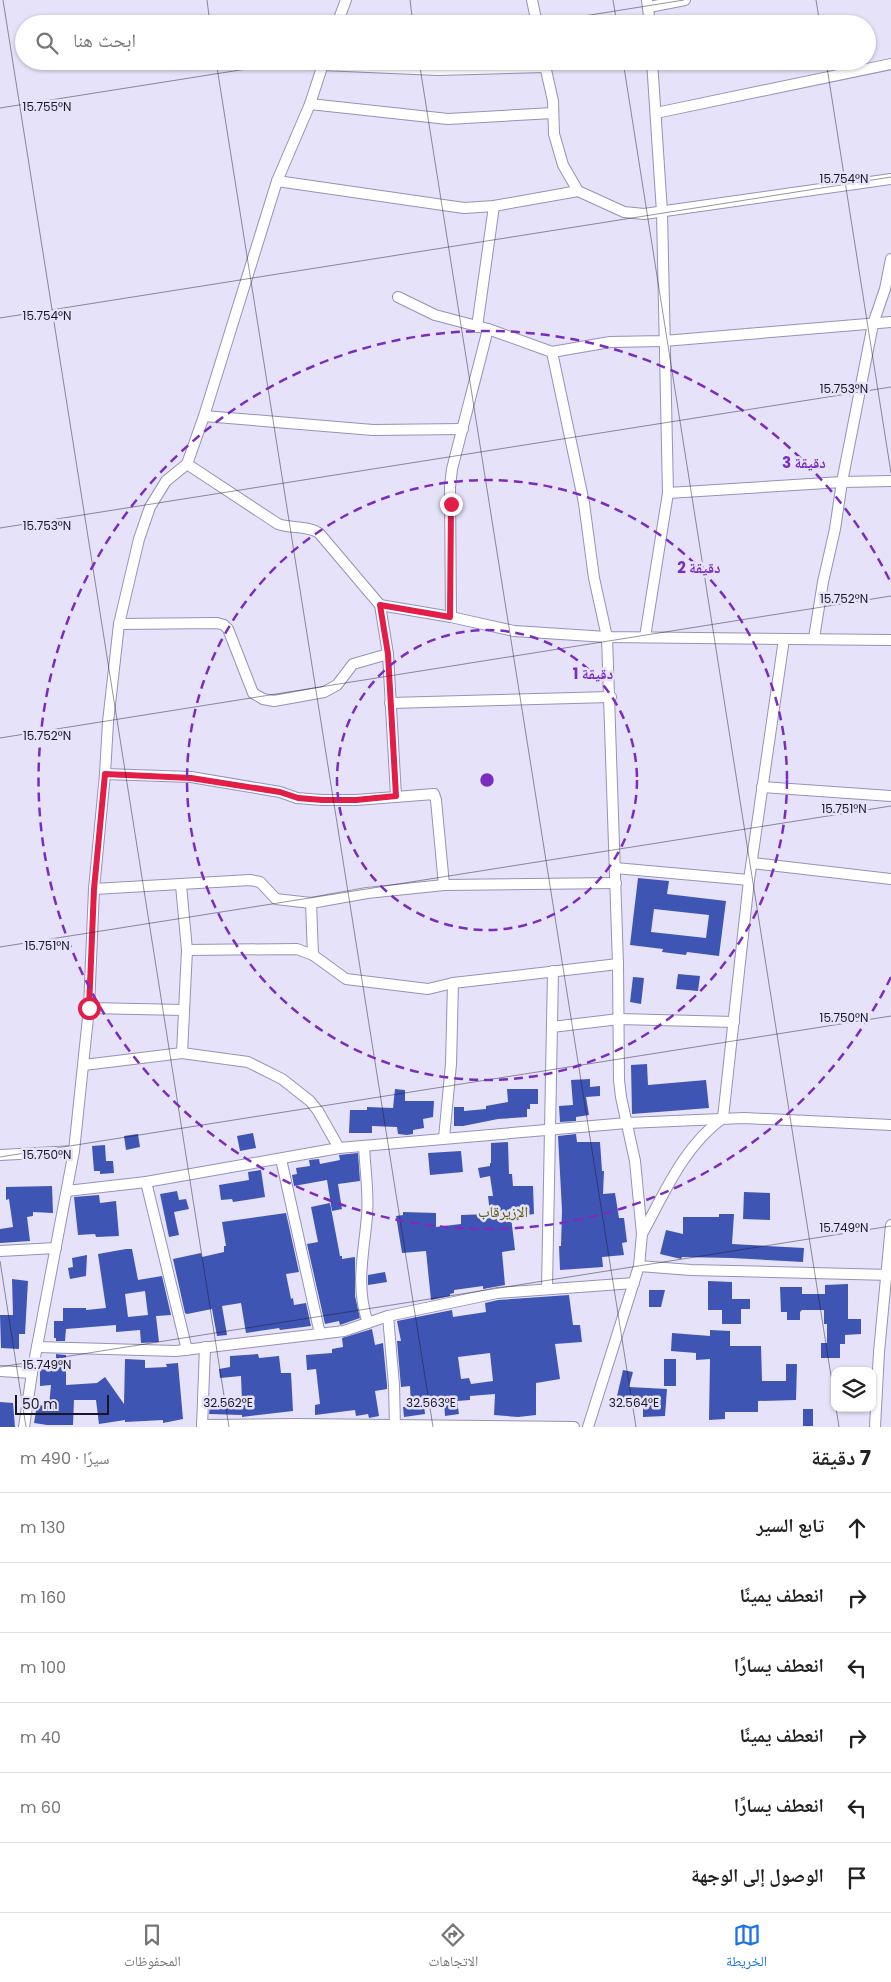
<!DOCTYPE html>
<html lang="ar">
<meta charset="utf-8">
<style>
body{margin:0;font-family:Poppins,"Noto Naskh Arabic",sans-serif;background:#f6f6f6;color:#222;direction:rtl}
.controls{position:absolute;right:15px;bottom:15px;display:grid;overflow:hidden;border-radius:10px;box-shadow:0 1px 4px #0004}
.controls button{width:45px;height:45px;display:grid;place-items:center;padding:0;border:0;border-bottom:1px solid #e0e0e0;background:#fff;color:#222;font:25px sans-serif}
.scale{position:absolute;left:15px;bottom:12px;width:94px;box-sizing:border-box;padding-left:5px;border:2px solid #181623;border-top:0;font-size:14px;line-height:18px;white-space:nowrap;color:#181623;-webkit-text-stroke:4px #e5e2fa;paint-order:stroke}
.stop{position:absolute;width:15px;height:15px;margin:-11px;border:4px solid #e11d48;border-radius:50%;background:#fff}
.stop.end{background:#e11d48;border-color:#fff;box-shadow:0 1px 5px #0008}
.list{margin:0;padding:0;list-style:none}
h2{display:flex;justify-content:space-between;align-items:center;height:65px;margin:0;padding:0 20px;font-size:21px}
h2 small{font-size:16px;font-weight:400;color:#767676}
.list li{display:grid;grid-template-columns:32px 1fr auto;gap:15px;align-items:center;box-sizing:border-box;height:70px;padding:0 20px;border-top:1px solid #e0e0e0}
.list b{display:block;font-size:19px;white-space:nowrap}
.list em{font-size:16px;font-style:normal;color:#767676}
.icon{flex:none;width:28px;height:28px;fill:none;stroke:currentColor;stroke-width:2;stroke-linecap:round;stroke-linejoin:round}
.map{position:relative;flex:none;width:891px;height:1427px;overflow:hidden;direction:ltr}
.search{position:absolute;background:#fff;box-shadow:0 1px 4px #0004;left:15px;right:15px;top:15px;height:55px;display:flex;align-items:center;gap:12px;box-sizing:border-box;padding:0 18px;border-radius:28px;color:#767676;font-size:19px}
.sheet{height:485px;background:#fff}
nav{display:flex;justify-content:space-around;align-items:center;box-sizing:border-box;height:70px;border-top:1px solid #e0e0e0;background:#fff;font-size:14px;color:#767676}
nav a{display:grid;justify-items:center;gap:2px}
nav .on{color:#1a73e8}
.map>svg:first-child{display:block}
.building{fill:#3f55b4;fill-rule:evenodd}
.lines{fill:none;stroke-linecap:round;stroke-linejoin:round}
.street-casing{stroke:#9692b7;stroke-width:12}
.street{stroke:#fff;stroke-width:10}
.route{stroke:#e11d48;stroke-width:6}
.ticks{fill:none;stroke:#181623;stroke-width:1;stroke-opacity:0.45}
.ring{fill:none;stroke:#7b2cbf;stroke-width:2.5;stroke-dasharray:9 6}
.labels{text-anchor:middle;stroke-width:5;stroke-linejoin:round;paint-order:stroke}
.neighbourhood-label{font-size:15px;fill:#5b5b00;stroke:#e5e2fa}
.ticks-label{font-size:12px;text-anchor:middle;fill:#181623;stroke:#e5e2fa;stroke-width:5;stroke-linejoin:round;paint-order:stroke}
.centre{fill:#7b2cbf;stroke:#e5e2fa;stroke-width:2.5}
.ring-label{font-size:15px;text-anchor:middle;font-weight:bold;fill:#7b2cbf;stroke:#e5e2fa;stroke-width:5;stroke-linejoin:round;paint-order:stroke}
</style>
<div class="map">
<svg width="891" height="1427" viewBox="0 0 891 1427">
<rect width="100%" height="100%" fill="#e5e2fa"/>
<g class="building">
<path d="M638 878 669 881 667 894 726 901 719 956 687 952 686 955 662 952 663 949 630 945ZM654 909 709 915 706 938 651 932Z"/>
<path d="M678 974 700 976 698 991 676 989Z"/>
<path d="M633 977 644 978 641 1004 630 1002Z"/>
<path d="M647 1064 648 1085 706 1080 709 1108 632 1114 631 1065Z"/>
<path d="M590 1079V1087L600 1086V1096L586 1097 589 1115 576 1117V1121L560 1122 559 1106 573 1105 571 1080Z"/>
<path d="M395 1089 405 1090V1101H434L433 1117 423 1119 424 1128 413 1130V1134L407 1135 398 1134 397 1127 372 1126V1133H349L350 1110H367V1107L393 1108Z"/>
<path d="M507 1089H538V1104H530V1109H527V1117L498 1119 463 1126H454V1107H464V1111L486 1109V1106L508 1102Z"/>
<path d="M253 1133 256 1148 240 1151 237 1136Z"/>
<path d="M138 1134 140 1147 126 1150 124 1136Z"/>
<path d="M576 1134 577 1142H600L602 1171H604L603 1194 615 1193 619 1218H624L627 1242 622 1243 624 1255 602 1257 603 1267 560 1270 559 1246H561L562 1210 558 1136Z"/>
<path d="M508 1142 509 1174H512L513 1186H533L534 1214 511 1217 515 1250 502 1252 505 1285 483 1289V1286L454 1290V1293L450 1294V1296L431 1300 426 1251 402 1253 396 1216 403 1215V1212L436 1213V1227L461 1224V1215L490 1214 488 1196H493L490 1176 480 1178 478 1168 490 1166V1163H491V1143Z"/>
<path d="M105 1145 106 1161H113L114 1173 100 1174V1171H94L92 1146Z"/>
<path d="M461 1151 463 1172 430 1175 428 1153Z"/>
<path d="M358 1153 360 1181 338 1184 342 1209 332 1211 327 1180 294 1186 292 1175 297 1174 296 1168 310 1166 309 1160 319 1159 320 1164 340 1160 339 1155Z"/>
<path d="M261 1170 265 1197 233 1202 232 1199 221 1200 219 1185 249 1180 248 1172Z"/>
<path d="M52 1186 53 1213 33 1212V1216L27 1217 30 1241 0 1243V1229L13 1227 9 1199 6 1200V1187Z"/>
<path d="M177 1191 179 1200 186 1199 189 1209 174 1212 179 1235 169 1237 160 1194Z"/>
<path d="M744 1192 770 1193V1220L743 1219Z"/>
<path d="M99 1195 100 1203 116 1201 119 1236 96 1237 95 1234 78 1235 74 1197Z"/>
<path d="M330 1203 340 1256H342V1259L355 1257V1296L360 1318 340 1325 339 1321 325 1324 307 1244 318 1242 311 1207Z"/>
<path d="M286 1213 299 1272 286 1274 291 1299 293 1298 294 1305 306 1303 311 1326 280 1330 279 1328 246 1333 241 1303 222 1306 227 1335 217 1336 212 1309 187 1314 185 1313 173 1259 201 1253 202 1257 224 1252V1246H226L222 1222Z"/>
<path d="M719 1214H734L732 1244 804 1248 803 1262 732 1258 682 1257 681 1259 660 1254 666 1230 683 1234V1217H719Z"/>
<path d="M126 1249H132L138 1280 162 1276 171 1315 156 1316 159 1342 141 1343 140 1330 116 1332V1325L66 1329 65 1341H56V1338H54V1321H63V1308H86V1310L106 1308 98 1254ZM145 1291 148 1315 128 1317 125 1294Z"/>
<path d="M87 1255 86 1276 70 1279 68 1268 73 1267 72 1258Z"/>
<path d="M385 1272 387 1282 368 1285V1275Z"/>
<path d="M12 1279 28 1281 25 1334H19V1349L1 1348 0 1315H13Z"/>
<path d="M708 1281 732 1282V1299H750V1309H741V1324H722V1310H708Z"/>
<path d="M848 1284V1319H861V1334L845 1335V1344H840V1358H821V1343H827V1324H824V1310H802L800 1312V1320H787V1312H781L780 1287H802V1294H825V1285Z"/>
<path d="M649 1290H665L661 1307H649Z"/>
<path d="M569 1295 573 1325H580L582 1342 555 1344 560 1379 536 1383V1415L518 1417 494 1415 495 1394 470 1396V1400L457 1401 459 1414 445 1416 444 1402 424 1404 425 1414 404 1417 403 1407 411 1406 410 1386 401 1387 397 1341H401L397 1321 452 1310 453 1317 486 1312 485 1303 498 1300ZM490 1353 493 1381 471 1384 469 1378 461 1379 458 1357Z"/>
<path d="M372 1329 375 1345 383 1343 387 1385V1389L375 1391 379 1416 369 1418 368 1414 356 1416 355 1410 315 1415V1405L320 1404 316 1369 307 1370 306 1355 332 1353V1349L343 1347 342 1338Z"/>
<path d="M710 1330 730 1331V1346H761L762 1381H786V1364H797L796 1400 758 1401V1412H725V1419L709 1420 710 1359 696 1360V1353L671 1351 672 1333 710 1336Z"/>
<path d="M56 1354 66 1355V1385L97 1383 105 1377 124 1404 125 1359 145 1360V1368L167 1367 166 1364 178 1363 183 1419 163 1423V1420L125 1422V1420L99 1424 96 1400H74L73 1425H47L34 1423 37 1405 49 1406 51 1385 40 1386V1369H44V1365L49 1364V1361H56Z"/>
<path d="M258 1354 259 1358 279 1356 281 1373H291L293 1411 242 1417V1415L209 1414 210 1406 242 1402 241 1376 220 1378 219 1369 230 1367V1356Z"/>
<rect x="664" y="1359" width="12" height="27"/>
<path d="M623 1370 633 1372 629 1387 667 1389 665 1416 643 1417V1407L615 1405Z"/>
<path d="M0 1402 13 1403 15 1427H0Z"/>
<rect x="803" y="1409" width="10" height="17"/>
</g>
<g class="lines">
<defs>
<g id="street">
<path d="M532 0 537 24"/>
<path d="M647 0 650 24"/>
<path d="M649 7 685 0"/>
<path d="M337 24 346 0"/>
<path d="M544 61 553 101 554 134 563 165 578 191"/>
<path d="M322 65 438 70 545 67"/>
<path d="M310 104 448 119 553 113"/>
<path d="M656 113 891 64"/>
<path d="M277 181 464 208 494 206 578 191 624 212 644 214 891 179"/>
<path d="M398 297 435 315 488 329 552 352 610 342 664 341 891 322"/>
<path d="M477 327 494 206"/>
<path d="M552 352 584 503 594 578 607 637 618 964 619 1080 621 1097 635 1161 642 1234 639 1266 588 1427"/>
<path d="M204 416 373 430 463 429"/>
<path d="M187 464 278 524C292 529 306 525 319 533L380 605 388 654 396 796"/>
<path d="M668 493 842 482 891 481"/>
<path d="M380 605 451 617 514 631 607 637 891 640"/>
<path d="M451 617 450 487 452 469 488 329"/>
<path d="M119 624 217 623 224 625 228 629 253 693 263 699 274 701 324 692 337 685 353 664 388 654"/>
<path d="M645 637 668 493 662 212 652 61"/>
<path d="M814 638 823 582 835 529 842 482 873 324 885 289 891 259"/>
<path d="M390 703 611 697"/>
<path d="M105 774 191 777 280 792 297 798 322 800H356L434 794 436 800 444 885"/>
<path d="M762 787 891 796"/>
<path d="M752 863 891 879"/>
<path d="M615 868 749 880"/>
<path d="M181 885 187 950 182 1053"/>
<path d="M94 889 250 880 260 882 276 899 311 903 367 893 444 885 616 883"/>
<path d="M311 903 313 955"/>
<path d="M187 950 297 949 313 955 346 979 428 989 453 983 618 964"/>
<path d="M89 1008 184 1010"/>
<path d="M552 1027 619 1019 734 1022"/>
<path d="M84 1065 182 1053 248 1062 282 1079 310 1101 318 1111 339 1148"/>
<path d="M444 1138 451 1064 453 983"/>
<path d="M364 1146C365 1169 369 1193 367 1216 364 1253 355 1286 368 1323"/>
<path d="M0 1155 74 1151"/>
<path d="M281 1159 320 1334"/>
<path d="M146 1182 187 1350"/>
<path d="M67 1191 146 1182 339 1148 627 1123 744 1118 891 1125"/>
<path d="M642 1234C665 1192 684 1146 723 1118L749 880 784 639"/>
<path d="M0 1251 56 1248"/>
<path d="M639 1266 691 1270 891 1275"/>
<path d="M547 1288 553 971"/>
<path d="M388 1316 394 1385 395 1427"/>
<path d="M37 1347 176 1351 344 1331 388 1316 497 1293 634 1283"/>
<path d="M0 1371 32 1373"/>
<path d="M202 1425 296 1424 574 1427"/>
<path d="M24 1427 32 1373 74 1151 89 1008 94 889 105 774 108 722 119 624 139 539 150 507 166 481 187 464 204 416 277 181 310 104 324 61"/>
<path d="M202 1427 205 1347"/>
<path d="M875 1427 879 1352 891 1225"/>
</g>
</defs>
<use href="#street" class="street-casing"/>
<use href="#street" class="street"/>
</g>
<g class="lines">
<path class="route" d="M89 1008 94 889 105 774 191 778 280 792 298 798 322 800H356L396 796 388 654 380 605 450 617 451 504"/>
</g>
<path class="ticks" d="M3 0 229 1427M207 0 210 24M410 0 413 24M613 0 617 24M816 0 820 24M534 24 684 0M216 61 433 1427M419 61 636 1427M623 61 835 1401M826 61 891 473M0 108 297 61M0 318 891 177M0 528 891 387M0 738 891 596M0 947 891 806M0 1157 891 1016M0 1261 26 1427M0 1367 891 1226M836 1408 839 1427"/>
<g class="ring">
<circle cx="487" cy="780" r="150"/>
<circle cx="487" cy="780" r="300"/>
<path d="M891 977A449 449 0 1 1 891 583"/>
</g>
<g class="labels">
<g class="neighbourhood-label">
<text x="503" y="1217">الإزيرقاب</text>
</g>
</g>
<g class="ticks-label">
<text x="47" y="111">15.755°N</text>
<text x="844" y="183">15.754°N</text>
<text x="47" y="320">15.754°N</text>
<text x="844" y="393">15.753°N</text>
<text x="47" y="530">15.753°N</text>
<text x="844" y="603">15.752°N</text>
<text x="47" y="740">15.752°N</text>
<text x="844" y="813">15.751°N</text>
<text x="47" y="950">15.751°N</text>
<text x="844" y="1022">15.750°N</text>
<text x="47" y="1159">15.750°N</text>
<text x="844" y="1232">15.749°N</text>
<text x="47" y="1369">15.749°N</text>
<text x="228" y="1407">32.562°E</text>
<text x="431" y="1407">32.563°E</text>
<text x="634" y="1407">32.564°E</text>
</g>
<circle cx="487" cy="780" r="8" class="centre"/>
<g class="ring-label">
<text x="804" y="468">3 دقيقة</text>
<text x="699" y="573">2 دقيقة</text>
<text x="593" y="679">1 دقيقة</text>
</g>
</svg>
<div class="controls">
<button><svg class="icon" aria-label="layers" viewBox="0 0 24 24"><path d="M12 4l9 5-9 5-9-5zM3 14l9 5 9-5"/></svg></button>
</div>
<div class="scale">50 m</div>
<div class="stop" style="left:89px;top:1008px"></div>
<div class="stop end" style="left:451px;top:504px"></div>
<div class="search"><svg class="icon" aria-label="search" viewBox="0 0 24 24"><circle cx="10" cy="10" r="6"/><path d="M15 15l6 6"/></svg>ابحث هنا</div>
</div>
<section class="sheet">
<h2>7 دقيقة<small>سيرًا · 490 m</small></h2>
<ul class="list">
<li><svg class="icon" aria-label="ahead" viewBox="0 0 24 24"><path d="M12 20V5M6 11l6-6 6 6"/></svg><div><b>تابع السير</b></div><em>130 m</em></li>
<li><svg class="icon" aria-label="right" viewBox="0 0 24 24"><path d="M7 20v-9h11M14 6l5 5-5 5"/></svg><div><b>انعطف يمينًا</b></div><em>160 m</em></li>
<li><svg class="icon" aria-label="left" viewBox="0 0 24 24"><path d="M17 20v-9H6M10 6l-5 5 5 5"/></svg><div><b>انعطف يسارًا</b></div><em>100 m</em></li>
<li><svg class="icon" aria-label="right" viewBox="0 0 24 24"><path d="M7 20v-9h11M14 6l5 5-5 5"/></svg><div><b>انعطف يمينًا</b></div><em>40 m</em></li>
<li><svg class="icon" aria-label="left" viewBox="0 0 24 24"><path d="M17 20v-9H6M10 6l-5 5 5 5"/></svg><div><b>انعطف يسارًا</b></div><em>60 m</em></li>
<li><svg class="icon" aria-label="arrive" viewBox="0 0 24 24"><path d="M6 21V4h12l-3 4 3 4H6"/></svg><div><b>الوصول إلى الوجهة</b></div></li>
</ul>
</section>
<nav>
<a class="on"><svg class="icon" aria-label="map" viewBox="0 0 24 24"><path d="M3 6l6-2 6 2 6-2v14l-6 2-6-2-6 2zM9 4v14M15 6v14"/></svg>الخريطة</a>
<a><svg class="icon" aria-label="directions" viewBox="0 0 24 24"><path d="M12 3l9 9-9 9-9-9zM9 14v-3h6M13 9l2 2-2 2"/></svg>الاتجاهات</a>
<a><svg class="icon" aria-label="saved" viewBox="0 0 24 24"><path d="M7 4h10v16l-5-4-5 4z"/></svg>المحفوظات</a>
</nav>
